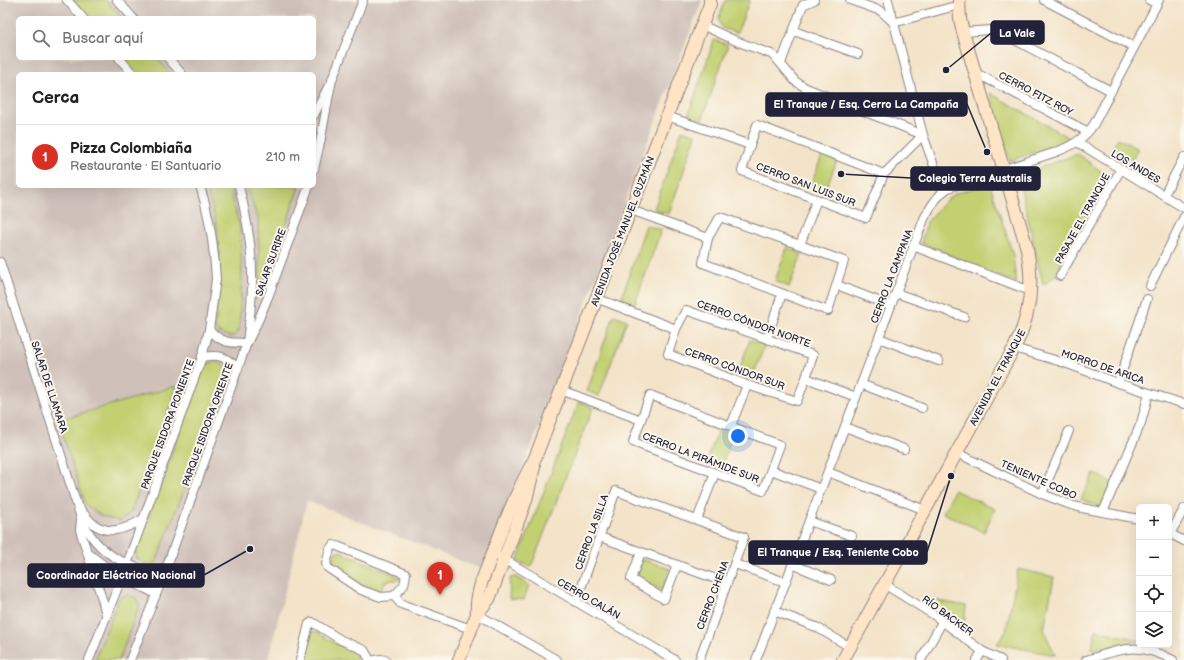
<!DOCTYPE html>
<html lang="es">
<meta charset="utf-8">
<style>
body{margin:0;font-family:"Balsamiq Sans",sans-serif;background:#f2f2f2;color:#222}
.controls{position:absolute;right:12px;bottom:12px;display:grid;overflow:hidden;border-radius:6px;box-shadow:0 4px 16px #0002}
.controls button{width:36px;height:36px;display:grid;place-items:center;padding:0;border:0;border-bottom:1px solid #e0e0e0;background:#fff;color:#222;font:20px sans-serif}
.you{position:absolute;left:738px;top:436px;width:14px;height:14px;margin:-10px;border:3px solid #fff;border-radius:50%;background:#1a73e8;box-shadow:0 0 0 6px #1a73e833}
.badge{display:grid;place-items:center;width:26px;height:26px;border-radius:50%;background:#d93025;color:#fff;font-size:13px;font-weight:700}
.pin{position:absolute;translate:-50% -33px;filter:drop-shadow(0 1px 2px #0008)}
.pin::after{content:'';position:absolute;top:21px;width:14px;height:12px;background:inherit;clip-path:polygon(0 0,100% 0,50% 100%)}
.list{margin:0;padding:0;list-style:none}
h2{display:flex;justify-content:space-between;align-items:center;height:52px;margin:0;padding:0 16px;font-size:17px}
h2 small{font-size:13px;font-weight:400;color:#767676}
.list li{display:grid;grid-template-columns:26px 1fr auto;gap:12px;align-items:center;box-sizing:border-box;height:64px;padding:0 16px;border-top:1px solid #e0e0e0}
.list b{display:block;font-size:15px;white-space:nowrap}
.list p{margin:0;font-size:13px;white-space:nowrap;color:#767676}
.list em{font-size:13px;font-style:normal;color:#767676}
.icon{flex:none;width:22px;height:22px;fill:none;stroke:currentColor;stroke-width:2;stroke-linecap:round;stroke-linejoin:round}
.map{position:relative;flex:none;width:1184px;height:660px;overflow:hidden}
.search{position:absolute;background:#fff;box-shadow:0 4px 16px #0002;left:16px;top:16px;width:300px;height:44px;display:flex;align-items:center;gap:10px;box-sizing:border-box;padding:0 14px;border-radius:6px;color:#767676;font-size:15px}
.panel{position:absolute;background:#fff;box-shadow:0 4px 16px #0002;left:16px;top:72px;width:300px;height:116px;border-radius:6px}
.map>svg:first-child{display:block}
.industrial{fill:#cfc1ba;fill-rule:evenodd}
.green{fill:#c3d072;stroke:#727956}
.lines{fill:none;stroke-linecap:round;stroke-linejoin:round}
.street-casing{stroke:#8a8282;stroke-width:10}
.secondary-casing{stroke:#8a8282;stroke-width:14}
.street{stroke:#fff;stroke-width:8}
.secondary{stroke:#ffe4c6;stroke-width:12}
.labels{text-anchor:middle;stroke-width:4;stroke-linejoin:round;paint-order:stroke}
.street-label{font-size:10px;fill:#22223b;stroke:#fbf7ec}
.leader{fill:none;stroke:#22223b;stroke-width:1.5}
.callout-dot{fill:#22223b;stroke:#fbf7ec;stroke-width:1.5}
.callout{fill:#22223b;stroke:#22223b;stroke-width:1.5}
.callout-label{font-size:11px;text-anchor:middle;font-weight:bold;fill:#fff}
</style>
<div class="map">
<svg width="1184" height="660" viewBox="0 0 1184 660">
<rect width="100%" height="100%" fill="#fbf7ec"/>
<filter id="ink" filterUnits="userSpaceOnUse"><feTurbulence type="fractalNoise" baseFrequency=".025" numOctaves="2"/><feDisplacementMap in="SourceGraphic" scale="8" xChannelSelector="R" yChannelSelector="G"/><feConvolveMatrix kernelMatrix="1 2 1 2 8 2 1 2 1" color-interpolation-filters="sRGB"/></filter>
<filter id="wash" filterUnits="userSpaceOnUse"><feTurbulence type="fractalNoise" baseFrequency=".012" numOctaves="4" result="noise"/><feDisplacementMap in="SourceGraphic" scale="16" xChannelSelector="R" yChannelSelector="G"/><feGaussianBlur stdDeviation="0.9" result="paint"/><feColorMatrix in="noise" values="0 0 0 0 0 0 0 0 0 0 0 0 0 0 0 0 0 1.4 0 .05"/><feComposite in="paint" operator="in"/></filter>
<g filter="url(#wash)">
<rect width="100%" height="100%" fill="#f3e3c8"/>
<path class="industrial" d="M0 0H702L484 570 307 501 268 660H0ZM18 18H314V58H18ZM18 74H314V186H18Z"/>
<g class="green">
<path d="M71 0H106L122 18H87Z"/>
<path d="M725 0H750L737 33 722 28 718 20Z"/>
<path d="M714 40 728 45 702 120 688 116Z"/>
<path d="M122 58H157L171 74H136Z"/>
<path d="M990 93 1071 139 1010 161Z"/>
<path d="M682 130 696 135 669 214 654 209Z"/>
<path d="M1118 138 1138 149 1128 167 1108 156Z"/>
<path d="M1078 154 1107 176 1055 276 1043 285 1018 175Z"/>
<path d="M822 155 837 161 824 193 810 188Z"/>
<path d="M990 184 1013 255 1016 283 921 243 927 222 944 202 956 193Z"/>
<path d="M206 186H229L240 228 242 276 239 331 232 337 221 334 215 329 220 269 217 226Z"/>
<path d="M246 186H299L286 226 260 294 258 219Z"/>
<path d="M646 225 661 230 635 304 621 299Z"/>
<path d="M787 248 802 254 789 287 775 281Z"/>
<path d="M614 315 627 320 599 396 587 391Z"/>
<path d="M750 340 765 345 752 378 738 372Z"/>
<path d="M216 362 223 364 228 370 227 378 156 563 152 565 143 563 137 558 136 552 203 367 207 364Z"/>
<path d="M177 386 131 512 120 521 101 516 85 504 58 420Z"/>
<path d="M579 401 593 407 531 567 517 561Z"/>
<path d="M719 429 733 435 721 467 706 462Z"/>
<path d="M1094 473 1113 483 1101 508 1081 499Z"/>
<path d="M954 490 995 509 984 532 943 513Z"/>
<path d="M340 551 400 577 399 580H392L385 582 381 591 367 587 333 566 332 562 335 552Z"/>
<path d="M642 559 670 569 662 591 637 577Z"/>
<path d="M1018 569 1054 577 1044 630 1055 655 997 644 1006 631Z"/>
<path d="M515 577 529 585 524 600 509 599 510 578Z"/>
<path d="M127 595 136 598 139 606 119 660H95L119 598Z"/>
<path d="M922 598 966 606 964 627Z"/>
<path d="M1096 630 1139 640V642L1091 649Z"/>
<path d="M313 631 317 632 336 644 358 652 356 660H308L306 655Z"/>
</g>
</g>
<g filter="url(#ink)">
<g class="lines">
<defs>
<g id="street">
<path d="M67 0 83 18"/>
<path d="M117 0 133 18"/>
<path d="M850 0 881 11 893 22"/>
<path d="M888 0 923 135 943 191"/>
<path d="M1044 0 1134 47"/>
<path d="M1149 0 1157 4"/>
<path d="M893 23 959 5"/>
<path d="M702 25 736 41 771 54 775 57 795 81 806 88 923 135"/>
<path d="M794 31 858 54"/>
<path d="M963 32 991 30 998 31 1111 91"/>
<path d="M119 58 133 74"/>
<path d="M168 58 182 74"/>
<path d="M781 63 803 5 814 0"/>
<path d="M974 72 1088 132"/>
<path d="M314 115 328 87"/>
<path d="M667 116 750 145"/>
<path d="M1077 142 1184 208"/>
<path d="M314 169 320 143 329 94 332 80 363 0"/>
<path d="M884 174 757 125 750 145 742 171 866 218 884 174 923 135"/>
<path d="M1164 195 1184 157"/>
<path d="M631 210 708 238"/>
<path d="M720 217 800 245 844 261 828 311 703 263 708 238Z"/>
<path d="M800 245 817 199"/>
<path d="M913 246 1030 291"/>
<path d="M0 262 81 518C85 527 90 535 96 542 113 562 139 568 163 577"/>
<path d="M1060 276 1121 169"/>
<path d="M837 285 891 306"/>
<path d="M1150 286 1184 217"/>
<path d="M896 293 964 317"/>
<path d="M596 298 676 329"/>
<path d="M686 310 813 355 806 378 797 401 747 385 668 354 676 329Z"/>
<path d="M209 330C223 343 228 343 247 343L258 321 268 297 309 186"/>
<path d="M767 338 782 294"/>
<path d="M879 338 939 361"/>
<path d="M1014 348 1065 363 1118 383 1184 404"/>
<path d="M202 357C220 354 224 356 238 368"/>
<path d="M806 378 856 397"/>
<path d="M1118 383 1147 299"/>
<path d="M861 384 922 408"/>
<path d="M561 390 641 420"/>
<path d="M650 395 780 445 763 491 633 442Z"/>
<path d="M731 426 747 385"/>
<path d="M845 427 904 449"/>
<path d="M957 453 1042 494 1071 505 1082 508 1139 519"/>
<path d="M771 470 821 489"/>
<path d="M828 472 925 510"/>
<path d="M1042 494 1069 431"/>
<path d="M79 508C83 512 87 518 91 522 108 537 126 529 143 519"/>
<path d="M1103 512 1141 423 1149 393"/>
<path d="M81 519 80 530 102 599 106 615"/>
<path d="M697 520 715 473"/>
<path d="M809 521 852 536"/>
<path d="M1169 533 1184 541"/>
<path d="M1170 534 1184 509"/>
<path d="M600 537 727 583"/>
<path d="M333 545 337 546 406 574 404 585 394 596 381 597 361 590 328 568 326 564 330 549Z"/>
<path d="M641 552 631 579 664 599 677 565"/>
<path d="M89 554 115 574 156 594"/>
<path d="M500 557 675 660"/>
<path d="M735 564 785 582"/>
<path d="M792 564 831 580"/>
<path d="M884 584 934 615 982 651 1001 660"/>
<path d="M394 596 401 604 471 629"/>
<path d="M576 602 616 491 744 537 699 660"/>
<path d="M774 611 816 627 850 647"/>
<path d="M477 614 557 660"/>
<path d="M89 660 127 564 202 357 209 330 216 279C214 247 210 216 200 186"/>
<path d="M130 660 163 577 247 343C249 323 252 304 252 284 253 251 247 218 239 186"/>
<path d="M300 660 309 624 312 622 341 640 364 650 370 660"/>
<path d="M375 660 381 659 385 660"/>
<path d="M756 660 924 219C930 207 937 195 948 188L1056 152C1072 146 1084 139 1094 124L1159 0"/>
<path d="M921 660 942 622"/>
<path d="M977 660 982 651"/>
<path d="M1086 660C1124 649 1136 641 1173 660"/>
</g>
<g id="secondary">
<path d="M477 614C475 593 485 573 493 553 505 520 518 489 535 458L710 4V0"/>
<path d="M459 660 477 614 489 599 494 586 526 500 534 467"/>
<path d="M843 660 1014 348C1031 316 1034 280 1026 245L963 32 960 19 959 0"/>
</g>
</defs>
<use href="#street" class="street-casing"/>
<use href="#secondary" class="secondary-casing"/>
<use href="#street" class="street"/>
<use href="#secondary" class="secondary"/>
</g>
</g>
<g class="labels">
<g class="street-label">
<text transform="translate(1036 93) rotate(28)" y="4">CERRO FITZ ROY</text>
<text transform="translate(1136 166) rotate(31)" y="4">LOS ANDES</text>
<text transform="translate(806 184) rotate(21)" y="4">CERRO SAN LUIS SUR</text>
<text transform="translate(1082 218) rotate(-61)" y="4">PASAJE EL TRANQUE</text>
<text transform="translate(622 231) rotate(-69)" y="4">AVENIDA JOSÉ MANUEL GUZMÁN</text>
<text transform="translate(270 262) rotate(-70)" y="4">SALAR SURIRE</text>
<text transform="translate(891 276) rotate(-69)" y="4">CERRO LA CAMPANA</text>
<text transform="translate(754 323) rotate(20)" y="4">CERRO CÓNDOR NORTE</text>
<text transform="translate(1103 366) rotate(19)" y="4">MORRO DE ARICA</text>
<text transform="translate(735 368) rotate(20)" y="4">CERRO CÓNDOR SUR</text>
<text transform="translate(997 377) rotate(-62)" y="4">AVENIDA EL TRANQUE</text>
<text transform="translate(50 387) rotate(72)" y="4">SALAR DE LLAMARA</text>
<text transform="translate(167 424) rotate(-70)" y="4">PARQUE ISIDORA PONIENTE</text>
<text transform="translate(207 424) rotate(-70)" y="4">PARQUE ISIDORA ORIENTE</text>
<text transform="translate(701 457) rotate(21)" y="4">CERRO LA PIRÁMIDE SUR</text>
<text transform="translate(1039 479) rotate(24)" y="4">TENIENTE COBO</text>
<text transform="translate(591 532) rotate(-70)" y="4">CERRO LA SILLA</text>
<text transform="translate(712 595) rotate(-69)" y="4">CERRO CHENA</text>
<text transform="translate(589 598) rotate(30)" y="4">CERRO CALÁN</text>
<text transform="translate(948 615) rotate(36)" y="4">RÍO BACKER</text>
</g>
</g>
<path class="leader" d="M946 70L991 33M987 152L967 104M841 174L911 178M951 476L927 552M250 549L204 575"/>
<g class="callout-dot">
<circle cx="946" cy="70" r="4"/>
<circle cx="987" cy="152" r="4"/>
<circle cx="841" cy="174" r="4"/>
<circle cx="951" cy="476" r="4"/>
<circle cx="250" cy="549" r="4"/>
</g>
<g class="callout">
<rect x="991" y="21" width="53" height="23" rx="4"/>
<rect x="766" y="93" width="201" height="23" rx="4"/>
<rect x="911" y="167" width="129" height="23" rx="4"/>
<rect x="749" y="541" width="178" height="23" rx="4"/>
<rect x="28" y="564" width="176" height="23" rx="4"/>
</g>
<g class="callout-label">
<text x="1017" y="37">La Vale</text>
<text x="866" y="108">El Tranque / Esq. Cerro La Campaña</text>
<text x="975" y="182">Colegio Terra Australis</text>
<text x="838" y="556">El Tranque / Esq. Teniente Cobo</text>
<text x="116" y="579">Coordinador Eléctrico Nacional</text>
</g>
</svg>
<div class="controls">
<button>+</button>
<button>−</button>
<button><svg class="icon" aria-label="locate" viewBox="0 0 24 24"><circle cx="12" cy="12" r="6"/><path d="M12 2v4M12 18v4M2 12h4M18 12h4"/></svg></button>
<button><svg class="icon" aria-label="layers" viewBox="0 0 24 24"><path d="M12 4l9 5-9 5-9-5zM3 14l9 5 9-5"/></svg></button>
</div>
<div class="you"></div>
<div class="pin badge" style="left:440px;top:595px">1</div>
<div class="search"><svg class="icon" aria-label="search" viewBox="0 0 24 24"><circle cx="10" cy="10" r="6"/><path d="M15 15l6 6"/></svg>Buscar aquí</div>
<section class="panel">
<h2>Cerca<small></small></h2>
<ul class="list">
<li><span class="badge">1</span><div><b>Pizza Colombiaña</b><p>Restaurante · El Santuario</p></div><em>210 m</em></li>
</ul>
</section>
</div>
